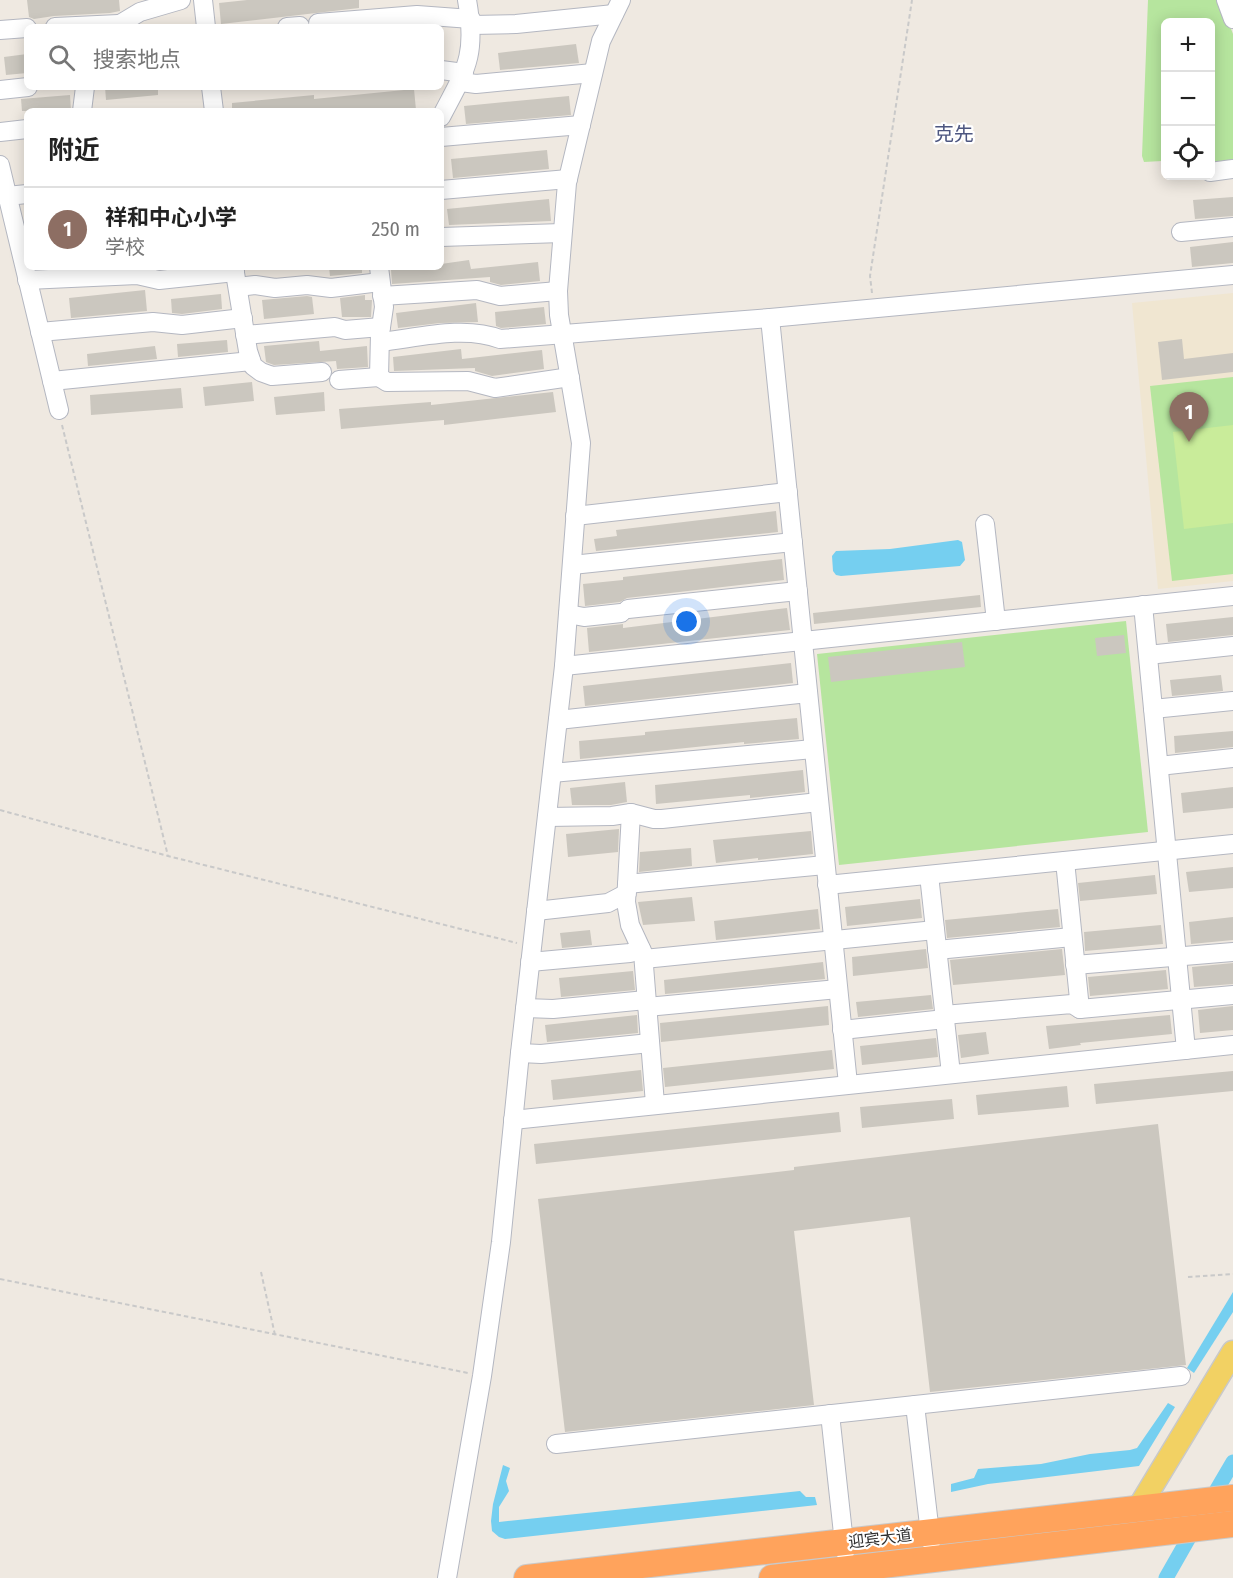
<!DOCTYPE html>
<html lang="zh">
<meta charset="utf-8">
<style>
body{margin:0;font-family:"Fira Sans Condensed","Noto Sans SC",sans-serif;background:#f2f2f2;color:#222}
.controls{position:absolute;right:18px;top:18px;display:grid;overflow:hidden;border-radius:9px;box-shadow:0 3px 15px #0003}
.controls button{width:54px;height:54px;display:grid;place-items:center;padding:0;border:0;border-bottom:2px solid #e0e0e0;background:#fff;color:#222;font:30px sans-serif}
.you{position:absolute;left:687px;top:622px;width:21px;height:21px;margin:-15px;border:4px solid #fff;border-radius:50%;background:#1a73e8;box-shadow:0 0 0 9px #1a73e833}
.badge{display:grid;place-items:center;width:39px;height:39px;border-radius:50%;background:#4264fb;color:#fff;font-size:20px;font-weight:700}
.pin{position:absolute;translate:-50% -50px;filter:drop-shadow(0 2px 3px #0008)}
.pin::after{content:'';position:absolute;top:32px;width:21px;height:18px;background:inherit;clip-path:polygon(0 0,100% 0,50% 100%)}
.list{margin:0;padding:0;list-style:none}
h2{display:flex;justify-content:space-between;align-items:center;height:78px;margin:0;padding:0 24px;font-size:26px}
h2 small{font-size:20px;font-weight:400;color:#767676}
.list li{display:grid;grid-template-columns:39px 1fr auto;gap:18px;align-items:center;box-sizing:border-box;height:84px;padding:0 24px;border-top:2px solid #e0e0e0}
.list b{display:block;font-size:22px;white-space:nowrap}
.list p{margin:0;font-size:20px;white-space:nowrap;color:#767676}
.list em{font-size:20px;font-style:normal;color:#767676}
.icon{flex:none;width:33px;height:33px;fill:none;stroke:currentColor;stroke-width:2;stroke-linecap:round;stroke-linejoin:round}
.map{position:relative;flex:none;width:1233px;height:1578px;overflow:hidden}
.search{position:absolute;background:#fff;box-shadow:0 3px 15px #0003;left:24px;top:24px;width:420px;height:66px;display:flex;align-items:center;gap:15px;box-sizing:border-box;padding:0 21px;border-radius:9px;color:#767676;font-size:22px}
.panel{position:absolute;background:#fff;box-shadow:0 3px 15px #0003;left:24px;top:108px;width:420px;height:162px;border-radius:9px}
.map>svg:first-child{display:block}
.education{fill:#f0e6d1}
.green{fill:#b6e59e}
.pitch{fill:#c9ec9a}
.water{fill:#75cff0}
.lines{fill:none;stroke-linecap:round;stroke-linejoin:round}
.canal{stroke:#75cff0;stroke-width:15}
.building{fill:#cbc7bf}
.minor-casing{stroke:#b4b7c1;stroke-width:20}
.major-casing{stroke:#c9c9c9;stroke-width:25}
.highway-casing{stroke:#c9c9c9;stroke-width:28}
.path{stroke:#c9c9c9;stroke-width:2;stroke-dasharray:4.5 3;stroke-linecap:butt}
.minor{stroke:#fff;stroke-width:18}
.major{stroke:#f2d163;stroke-width:22}
.highway{stroke:#ffa35c;stroke-width:26}
.labels{text-anchor:middle;stroke-width:4.5;stroke-linejoin:round;paint-order:stroke}
.street-label{font-size:16px;fill:#2e2e2e;stroke:#fff}
.quarter-label{font-size:20px;fill:#4d5680;stroke:#fff}
</style>
<div class="map">
<svg width="1233" height="1578" viewBox="0 0 1233 1578">
<rect width="100%" height="100%" fill="#efe9e1"/>
<path class="education" d="M1233 293V581L1158 589 1132 303Z"/>
<g class="green">
<path d="M1148 0H1220L1233 34V164L1211 167 1210 22H1166L1165 170 1162 161 1144 162 1142 156Z"/>
<path d="M1233 377V574L1172 581 1150 386Z"/>
<path d="M1126 621 1148 832 839 865 817 654Z"/>
</g>
<path class="pitch" d="M1233 425V523L1184 529 1173 432Z"/>
<g class="water">
<path d="M958 540 962 542 965 560 960 566 841 576 836 575 833 571 832 556 836 551 890 549Z"/>
<path d="M1233 1292V1312L1194 1373 1187 1368Z"/>
<path d="M1168 1403 1175 1407 1139 1466 988 1484 951 1492V1484L974 1478 978 1469 1041 1464 1090 1454 1130 1450 1137 1448Z"/>
<path d="M503 1465 510 1468 506 1481 509 1491 499 1507V1522L800 1491 806 1497H815L817 1505 505 1539 499 1537 492 1531 491 1521 493 1504Z"/>
</g>
<g class="lines">
<g class="canal">
<path d="M1209 1503 1233 1462"/>
<path d="M1166 1578 1195 1527"/>
</g>
</g>
<g class="building">
<path d="M27 0H119L120 11 110 13 54 16 34 19 29 17Z"/>
<path d="M247 0H359V8L221 24 219 3Z"/>
<path d="M576 44 579 63 500 70 498 53Z"/>
<path d="M27 54V73L6 75 4 57Z"/>
<path d="M105 87H158V95L106 100Z"/>
<path d="M414 89 416 110 232 111V103L314 95V99Z"/>
<path d="M70 95 71 111H22L21 99Z"/>
<path d="M569 96 571 115 466 124 464 106Z"/>
<path d="M547 150 549 169 453 178 451 159Z"/>
<path d="M1233 197V216L1195 219 1193 200Z"/>
<path d="M549 199 551 221 449 225 447 209Z"/>
<path d="M1233 242V263L1192 267 1190 247Z"/>
<path d="M469 260 471 269 538 262 540 281 501 285 490 282V277L392 284 391 270 414 267H441V264Z"/>
<path d="M329 267H362V273L330 276Z"/>
<path d="M145 290 147 311 71 318 69 298Z"/>
<path d="M221 294 222 309 182 314 172 313 171 299Z"/>
<path d="M365 295V300H372L371 317H342L340 298Z"/>
<path d="M307 296 312 297 314 314 264 319 262 300Z"/>
<path d="M476 303 478 322 440 323 398 328 396 313Z"/>
<path d="M544 307 546 324 501 328 496 326 495 312Z"/>
<path d="M1182 339 1184 359 1233 353V372L1162 380 1158 342Z"/>
<path d="M227 340 228 352 178 357 177 344Z"/>
<path d="M319 341 320 351 367 346 368 367 337 369 336 361 274 365 266 362 264 346Z"/>
<path d="M155 346 157 359 88 366 87 354Z"/>
<path d="M461 349 462 359 542 350 544 369 492 376 475 371V368L394 371 393 357Z"/>
<path d="M252 382 254 401 205 406 203 387Z"/>
<path d="M181 388 183 408 91 415 90 395Z"/>
<path d="M324 392 325 411 276 415 274 397Z"/>
<path d="M553 392 556 412 444 425V420L341 429 339 409 431 402V405Z"/>
<path d="M776 511 778 532 596 551 594 539 617 536 616 530Z"/>
<path d="M782 559 784 580 627 598 620 602 585 606 583 584 623 580V577Z"/>
<path d="M980 595 981 607 814 624 813 613Z"/>
<path d="M787 608 790 630 589 652 587 628 623 624V628Z"/>
<path d="M1233 617V635L1168 642 1166 624Z"/>
<path d="M1124 635 1126 653 1097 656 1095 638Z"/>
<path d="M962 642 965 667 831 682 828 657Z"/>
<path d="M791 663 793 683 585 706 583 686Z"/>
<path d="M1221 675 1223 691 1172 696 1170 680Z"/>
<path d="M797 718 799 739 744 744V742L580 759 579 741 645 735V732Z"/>
<path d="M1233 731V747L1175 753 1174 736Z"/>
<path d="M803 770 805 792 750 798V795L656 804 655 785Z"/>
<path d="M625 782 627 802 611 805H572L570 788Z"/>
<path d="M1233 787V808L1183 813 1181 793Z"/>
<path d="M619 829 618 852 568 857 566 834Z"/>
<path d="M811 831 813 854 758 860V858L716 863 713 840Z"/>
<path d="M691 848 692 866 639 872 640 852Z"/>
<path d="M1233 867V888L1189 892 1186 872Z"/>
<path d="M1155 875 1157 894 1080 901 1078 883Z"/>
<path d="M692 897 695 921 643 925 638 902Z"/>
<path d="M920 899 922 918 847 926 845 907Z"/>
<path d="M818 909 820 929 716 940 714 921Z"/>
<path d="M1058 909 1060 927 947 938 945 920Z"/>
<path d="M1233 917V940L1191 944 1189 922Z"/>
<path d="M1161 925 1163 944 1085 951 1084 932Z"/>
<path d="M590 930 592 945 562 948 560 933Z"/>
<path d="M926 949 928 968 853 976 852 957Z"/>
<path d="M1062 949 1065 975 953 985 950 960Z"/>
<path d="M823 962 825 979 665 994 664 980Z"/>
<path d="M1233 963V984L1194 987 1192 967Z"/>
<path d="M1166 970 1168 989 1090 996 1088 977Z"/>
<path d="M633 971 635 990 561 997 559 978Z"/>
<path d="M931 995 933 1009 858 1017 856 1002Z"/>
<path d="M828 1006 829 1025 661 1042 660 1023Z"/>
<path d="M1233 1006V1030L1200 1033 1198 1010Z"/>
<path d="M637 1015 638 1033 547 1042 545 1025Z"/>
<path d="M1170 1015 1172 1034 1080 1043 1081 1045 1049 1049 1046 1026Z"/>
<path d="M986 1032 989 1054 961 1058 958 1035Z"/>
<path d="M936 1038 938 1057 862 1065 860 1046Z"/>
<path d="M832 1050 834 1069 665 1087 663 1068Z"/>
<path d="M641 1070 643 1091 553 1100 551 1080Z"/>
<path d="M1233 1071V1091L1096 1104 1094 1084Z"/>
<path d="M1067 1086 1069 1107 978 1115 976 1095Z"/>
<path d="M952 1099 954 1119 862 1128 860 1107Z"/>
<path d="M839 1112 841 1132 536 1164 534 1144Z"/>
<path d="M1158 1124 1186 1365 930 1392 910 1217 794 1231 814 1405 565 1432 538 1199 794 1170V1167Z"/>
</g>
<g class="lines">
<defs>
<g id="minor">
<path d="M203 0 206 27"/>
<path d="M1226 0 1233 19"/>
<path d="M318 23 417 15 471 19"/>
<path d="M472 25 516 24 614 14"/>
<path d="M55 27 119 24"/>
<path d="M115 27 140 12 181 0"/>
<path d="M287 27 300 26"/>
<path d="M0 30 27 28"/>
<path d="M441 70 464 73"/>
<path d="M461 82 476 84 593 73"/>
<path d="M211 87 214 111"/>
<path d="M0 90 28 87"/>
<path d="M82 111 85 87"/>
<path d="M441 117C466 69 477 56 467 0"/>
<path d="M0 132 27 129"/>
<path d="M441 137 581 125"/>
<path d="M0 165 59 410"/>
<path d="M1210 172 1233 169"/>
<path d="M441 190 568 179"/>
<path d="M7 196 27 194"/>
<path d="M1181 232 1233 227"/>
<path d="M441 237 562 233"/>
<path d="M234 267 248 351 253 366 261 372 272 376 322 372"/>
<path d="M379 267 384 307 380 334 379 377 387 382 468 381 495 388 570 377"/>
<path d="M27 280 137 275 159 280 235 272"/>
<path d="M238 287 255 285 275 288 307 285 331 288 380 282"/>
<path d="M382 296 477 290 500 296 558 291"/>
<path d="M770 318 848 1084"/>
<path d="M40 332 153 322 182 325 243 318"/>
<path d="M245 335 335 327 345 330 381 327"/>
<path d="M380 342C417 338 464 325 500 339L770 318 1233 275"/>
<path d="M339 380 379 377"/>
<path d="M52 381 251 361"/>
<path d="M575 516 788 492"/>
<path d="M985 524 996 621"/>
<path d="M572 565 793 542"/>
<path d="M1143 605 1186 1050"/>
<path d="M628 609 798 591"/>
<path d="M568 614 584 617 621 613"/>
<path d="M1148 655 1233 646"/>
<path d="M564 666 1233 596"/>
<path d="M1153 709 1233 701"/>
<path d="M558 720 808 693"/>
<path d="M1159 766 1233 758"/>
<path d="M552 773 813 749"/>
<path d="M631 813 626 902 630 925 643 953 655 1104"/>
<path d="M547 817 612 816 631 813 654 819H662L819 802"/>
<path d="M1065 861 1080 1009"/>
<path d="M929 875 951 1074"/>
<path d="M627 884 825 865"/>
<path d="M827 885 1233 844"/>
<path d="M536 911 608 903 627 893"/>
<path d="M937 950 1072 937"/>
<path d="M644 959 935 930"/>
<path d="M530 962 630 953 641 949"/>
<path d="M1075 965 1233 952"/>
<path d="M647 1007 838 989"/>
<path d="M525 1008 553 1009 646 1000"/>
<path d="M944 1015 1072 1004 1080 1009 1233 995"/>
<path d="M842 1030 945 1019"/>
<path d="M520 1053 541 1054 650 1043"/>
<path d="M513 1120 1233 1045"/>
<path d="M915 1405 931 1542"/>
<path d="M830 1414 845 1552"/>
<path d="M556 1444 1181 1376"/>
<path d="M447 1578 482 1376 501 1242 520 1053 564 666 581 443 559 315 558 291 567 183 601 41 621 0"/>
</g>
<path id="major" d="M1138 1509 1233 1352"/>
<g id="highway">
<path d="M527 1578 1233 1498"/>
<path d="M772 1578 1233 1524"/>
</g>
</defs>
<use href="#minor" class="minor-casing"/>
<use href="#major" class="major-casing"/>
<use href="#highway" class="highway-casing"/>
<g class="path">
<path d="M872 293 870 276 912 0"/>
<path d="M62 425 168 856"/>
<path d="M0 810 168 856 517 943"/>
<path d="M261 1272 275 1335"/>
<path d="M1188 1277 1233 1274"/>
<path d="M0 1279 468 1373"/>
</g>
<use href="#minor" class="minor"/>
<use href="#major" class="major"/>
<use href="#highway" class="highway"/>
</g>
<g class="labels">
<g class="street-label">
<text transform="translate(880 1538) rotate(-7)" y="6">迎宾大道</text>
</g>
<g class="quarter-label">
<text x="954" y="141">克先</text>
</g>
</g>
</svg>
<div class="controls">
<button>+</button>
<button>−</button>
<button><svg class="icon" aria-label="locate" viewBox="0 0 24 24"><circle cx="12" cy="12" r="6"/><path d="M12 2v4M12 18v4M2 12h4M18 12h4"/></svg></button>
</div>
<div class="you"></div>
<div class="pin badge" style="left:1189px;top:442px;background:#8d6e63">1</div>
<div class="search"><svg class="icon" aria-label="search" viewBox="0 0 24 24"><circle cx="10" cy="10" r="6"/><path d="M15 15l6 6"/></svg>搜索地点</div>
<section class="panel">
<h2>附近<small></small></h2>
<ul class="list">
<li><span class="badge" style="background:#8d6e63">1</span><div><b>祥和中心小学</b><p>学校</p></div><em>250 m</em></li>
</ul>
</section>
</div>
